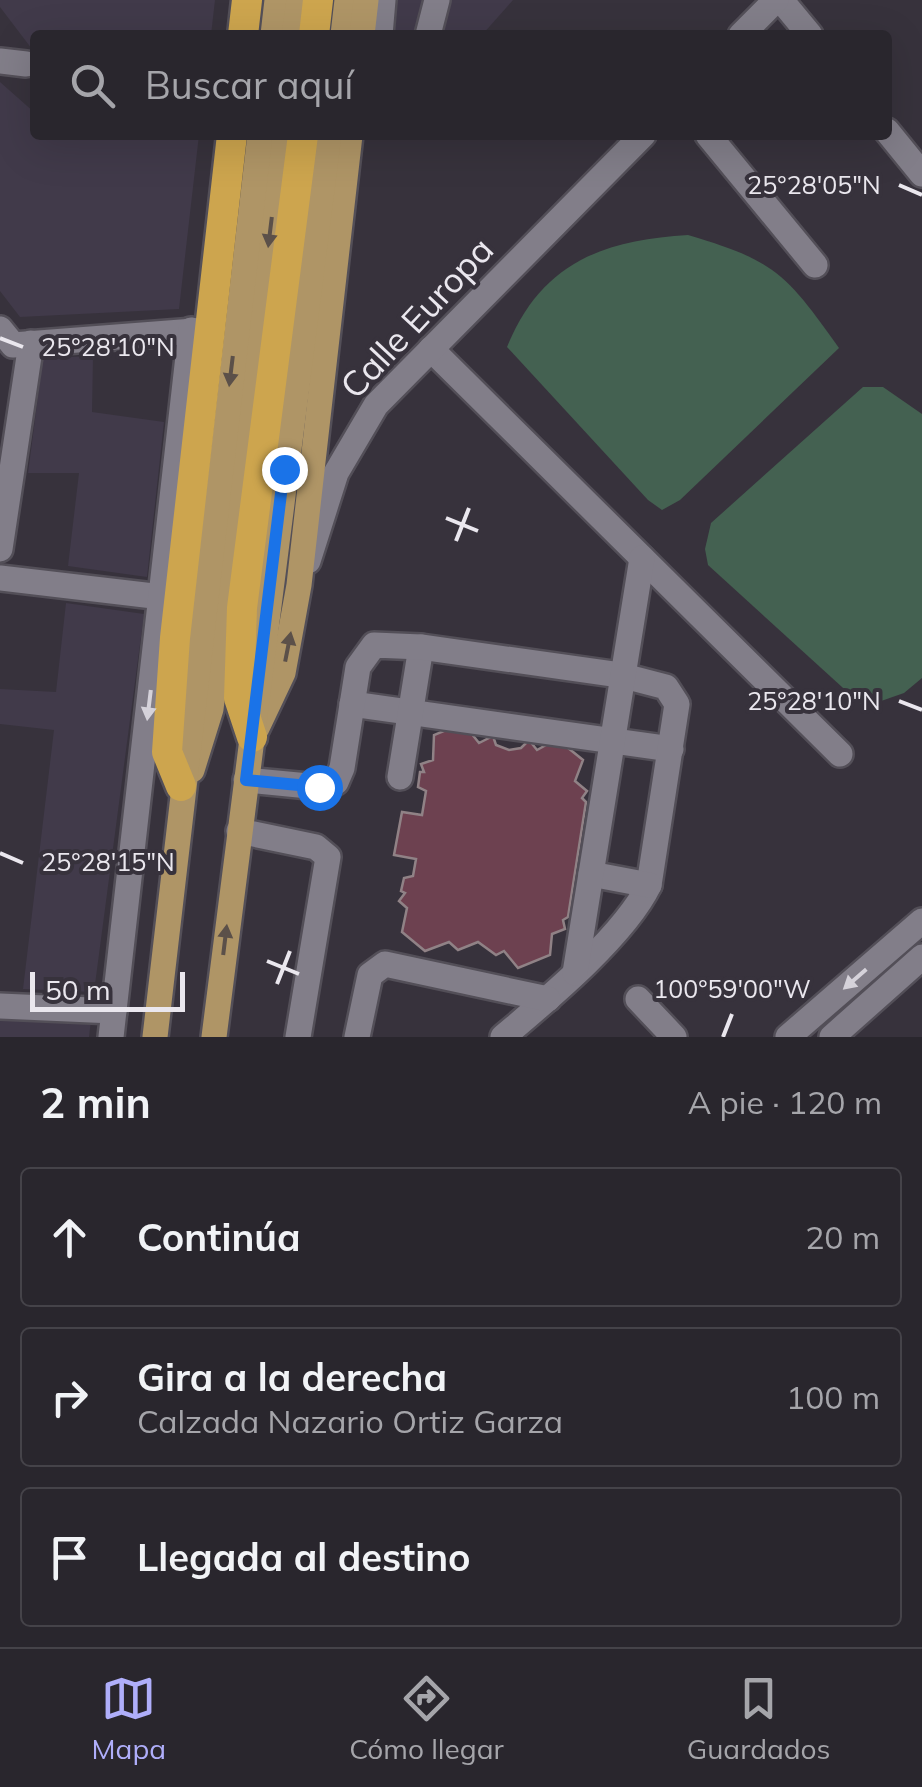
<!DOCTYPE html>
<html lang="es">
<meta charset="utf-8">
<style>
body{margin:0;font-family:Mulish,sans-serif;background:#312e35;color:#f1f3f6}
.scale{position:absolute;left:30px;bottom:25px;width:155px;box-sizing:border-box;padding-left:10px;border:5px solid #eae7ee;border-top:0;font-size:28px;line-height:35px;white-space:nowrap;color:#eae7ee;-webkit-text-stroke:8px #37323c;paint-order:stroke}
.stop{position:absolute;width:30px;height:30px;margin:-22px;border:8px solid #1a73e8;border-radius:50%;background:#fff}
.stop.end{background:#1a73e8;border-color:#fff;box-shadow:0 2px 10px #0008}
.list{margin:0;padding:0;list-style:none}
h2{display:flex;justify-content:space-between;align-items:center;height:130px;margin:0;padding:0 40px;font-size:42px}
h2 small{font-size:32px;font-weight:400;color:#a5a5aa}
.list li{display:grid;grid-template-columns:65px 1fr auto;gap:30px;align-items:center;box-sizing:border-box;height:140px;margin:0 20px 20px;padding:0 20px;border:2px solid #454349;border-radius:10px}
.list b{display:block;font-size:38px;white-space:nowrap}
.list p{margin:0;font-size:32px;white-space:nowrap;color:#a5a5aa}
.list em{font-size:32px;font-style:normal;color:#a5a5aa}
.icon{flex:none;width:55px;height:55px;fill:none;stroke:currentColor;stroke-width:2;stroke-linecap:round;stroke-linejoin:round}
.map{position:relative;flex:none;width:922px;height:1037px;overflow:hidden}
.search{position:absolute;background:#29262d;box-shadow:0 10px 40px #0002;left:30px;right:30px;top:30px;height:110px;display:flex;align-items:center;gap:25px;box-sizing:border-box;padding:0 35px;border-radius:10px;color:#a5a5aa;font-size:38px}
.sheet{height:610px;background:#29262d}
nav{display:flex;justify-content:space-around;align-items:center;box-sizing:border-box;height:140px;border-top:2px solid #454349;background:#29262d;font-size:28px;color:#a5a5aa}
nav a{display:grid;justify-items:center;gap:5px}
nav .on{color:#afaefa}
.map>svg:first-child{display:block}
.built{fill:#413a4a}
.green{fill:#446151}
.building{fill:#6d4150;stroke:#908286;stroke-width:2.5}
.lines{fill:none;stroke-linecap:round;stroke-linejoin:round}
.minor-casing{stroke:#534f58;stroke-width:30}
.major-casing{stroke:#534f58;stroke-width:30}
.highway-casing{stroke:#534f58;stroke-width:35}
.minor{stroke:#827e89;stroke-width:25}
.major{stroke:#af9566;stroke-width:25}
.highway{stroke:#cda54e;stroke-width:30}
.oneway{fill:#5b5049}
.oneway2{fill:#d5d2da}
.route{stroke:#1a73e8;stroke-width:12}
.ticks{fill:none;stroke:#eae7ee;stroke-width:4}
.labels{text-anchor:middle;stroke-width:8;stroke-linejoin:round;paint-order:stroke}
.street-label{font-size:35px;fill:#eae7ee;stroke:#37323c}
.ticks-label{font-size:25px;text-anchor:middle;fill:#eae7ee;stroke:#37323c;stroke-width:8;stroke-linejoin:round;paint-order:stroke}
</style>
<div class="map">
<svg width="922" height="1037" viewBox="0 0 922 1037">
<rect width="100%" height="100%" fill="#37323c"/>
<g class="built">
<path d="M0 0H215L211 35H35V53L0 7Z"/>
<path d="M387 0H513L482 35H384Z"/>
<path d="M0 82 35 113V135L64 139 67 135H199L179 309 20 317 0 291Z"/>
<path d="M93 356 92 412 164 422 147 577 68 566 79 473H28L43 358Z"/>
<path d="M66 603 144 614 94 992 23 989 54 730 0 724V689L56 692Z"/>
<path d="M0 1015 91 1020 89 1037H0Z"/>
</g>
<g class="green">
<path d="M688 235C776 261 786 274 839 348L680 500 662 510 648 500 507 347C541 263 603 240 688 235Z"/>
<path d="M863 387H883L922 414V678L904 693 864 707 708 565 705 549 711 523Z"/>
</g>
<path class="building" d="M463 723 479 743 493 736 496 745 509 750 521 748 529 740 537 750 557 739 583 760 575 781 587 791 582 798 586 802 568 917 563 920 565 929 552 934 550 955 518 968 504 951 496 955 478 942 458 950 449 942 425 951 402 932 407 908 399 901 405 893 401 891 404 878 413 876 416 859 394 855 402 812 422 815 426 791 418 787 420 772H424L421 764 433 760 434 735Z"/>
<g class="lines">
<defs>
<g id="minor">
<path d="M781 0 810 35"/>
<path d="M380 35 383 0"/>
<path d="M428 35 437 0"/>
<path d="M741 35 776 0"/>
<path d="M0 61 26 64"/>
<path d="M887 131 922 174"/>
<path d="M708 135 815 265"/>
<path d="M0 329 13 345 207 330"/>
<path d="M431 349 840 754"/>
<path d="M0 549 31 343"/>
<path d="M308 561 336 473 376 405 643 135"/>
<path d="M0 578 162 597"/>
<path d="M352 704 671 749"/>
<path d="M400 777 421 647"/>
<path d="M246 780 319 787 336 782 342 768 358 667 374 645 421 647 620 675 666 687 677 704 649 885C624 936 548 999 503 1037"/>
<path d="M239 831 316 847 328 857 298 1037"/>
<path d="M591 874 649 885"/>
<path d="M575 973 642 558"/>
<path d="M638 999 674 1037"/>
<path d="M0 1006 114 1011"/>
<path d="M111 1037 191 330"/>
<path d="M357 1037 370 975 385 964 548 999"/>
<path d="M788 1037 922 921"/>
<path d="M832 1037 922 957"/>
</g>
<g id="major">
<path d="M273 35 277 0"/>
<path d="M294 35 299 0"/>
<path d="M343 35 347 0"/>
<path d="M362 35 366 0"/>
<path d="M257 728 283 673 299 585 350 135"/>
<path d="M192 770 211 709 282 135"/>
<path d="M155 1037 260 135"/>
<path d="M214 1037 329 135"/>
</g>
<g id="highway">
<path d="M243 35 247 0"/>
<path d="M314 35 318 0"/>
<path d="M252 737 239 698 242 608 303 135"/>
<path d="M181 786 167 752 175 638 232 135"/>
</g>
</defs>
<use href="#minor" class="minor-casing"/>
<use href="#major" class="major-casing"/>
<use href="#highway" class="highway-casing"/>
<use href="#minor" class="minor"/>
<use href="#major" class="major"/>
<use href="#highway" class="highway"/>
</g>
<defs><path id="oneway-solid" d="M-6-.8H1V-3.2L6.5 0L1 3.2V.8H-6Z" transform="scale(2.5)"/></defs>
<g class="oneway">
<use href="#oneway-solid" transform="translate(270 232) rotate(97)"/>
<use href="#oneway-solid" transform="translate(231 371) rotate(97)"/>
<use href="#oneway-solid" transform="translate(288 647) rotate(-79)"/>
<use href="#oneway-solid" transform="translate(225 940) rotate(-83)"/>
</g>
<g class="oneway2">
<use href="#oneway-solid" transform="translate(149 705) rotate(97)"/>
<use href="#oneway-solid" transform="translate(855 979) rotate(139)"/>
</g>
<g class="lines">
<path class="route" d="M284 469 246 780 319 787"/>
</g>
<path class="ticks" d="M899 185 922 195M0 338 23 347M446 518 478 531M456 541 469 508M899 701 922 710M0 853 23 863M267 961 299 974M277 984 290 951M723 1037 732 1014"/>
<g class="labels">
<g class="street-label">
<text transform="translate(417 318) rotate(-47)" y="12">Calle Europa</text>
</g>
</g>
<g class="ticks-label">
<text x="814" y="194">25°28'05"N</text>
<text x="108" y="356">25°28'10"N</text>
<text x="814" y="710">25°28'10"N</text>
<text x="108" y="871">25°28'15"N</text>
<text x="732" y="998">100°59'00"W</text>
</g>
</svg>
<div class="scale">50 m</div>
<div class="stop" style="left:319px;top:787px"></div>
<div class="stop end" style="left:284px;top:469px"></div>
<div class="search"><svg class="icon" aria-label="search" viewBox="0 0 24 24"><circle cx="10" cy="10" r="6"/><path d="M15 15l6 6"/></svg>Buscar aquí</div>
</div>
<section class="sheet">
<h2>2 min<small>A pie · 120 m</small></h2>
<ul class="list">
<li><svg class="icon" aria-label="ahead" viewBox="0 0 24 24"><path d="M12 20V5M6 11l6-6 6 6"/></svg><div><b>Continúa</b></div><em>20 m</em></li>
<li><svg class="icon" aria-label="right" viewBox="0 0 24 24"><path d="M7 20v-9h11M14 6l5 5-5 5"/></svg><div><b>Gira a la derecha</b><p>Calzada Nazario Ortiz Garza</p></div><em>100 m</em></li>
<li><svg class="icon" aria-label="arrive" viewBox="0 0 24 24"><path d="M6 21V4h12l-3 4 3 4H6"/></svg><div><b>Llegada al destino</b></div></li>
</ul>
</section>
<nav>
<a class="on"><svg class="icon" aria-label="map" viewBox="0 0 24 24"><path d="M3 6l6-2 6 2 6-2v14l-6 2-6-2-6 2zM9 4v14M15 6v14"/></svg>Mapa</a>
<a><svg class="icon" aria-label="directions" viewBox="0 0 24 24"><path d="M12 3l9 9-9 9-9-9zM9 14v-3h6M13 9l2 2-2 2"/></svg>Cómo llegar</a>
<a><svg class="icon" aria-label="saved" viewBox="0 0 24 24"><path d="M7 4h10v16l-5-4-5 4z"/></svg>Guardados</a>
</nav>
